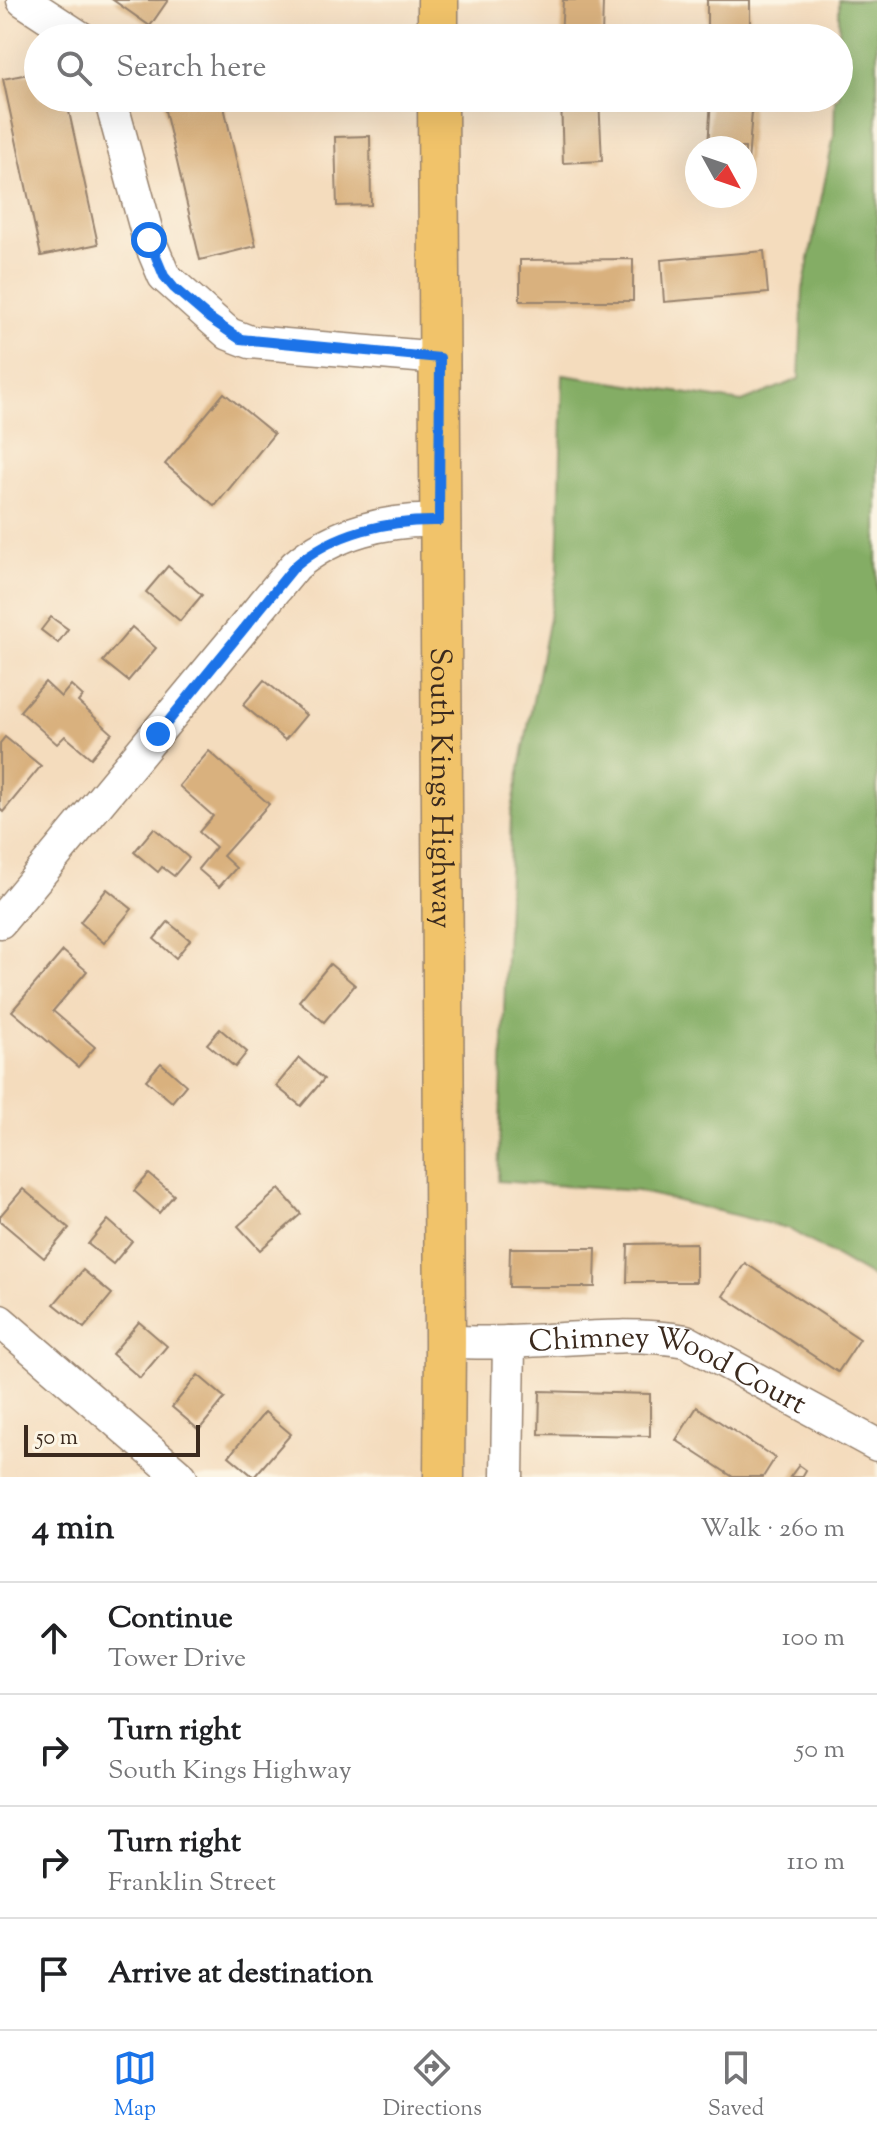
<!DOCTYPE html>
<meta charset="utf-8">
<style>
body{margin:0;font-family:"Sorts Mill Goudy",serif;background:#f6f6f6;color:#202124}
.compass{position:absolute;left:685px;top:136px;width:72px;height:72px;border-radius:50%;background:#fff;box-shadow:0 8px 32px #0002;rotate:130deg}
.scale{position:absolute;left:24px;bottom:20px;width:176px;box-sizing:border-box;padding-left:8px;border:4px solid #3b2a1e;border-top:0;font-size:22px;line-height:28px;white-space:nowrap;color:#3b2a1e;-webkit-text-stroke:6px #fcf5e5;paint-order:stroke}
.stop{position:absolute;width:24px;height:24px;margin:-18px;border:6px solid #1a73e8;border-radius:50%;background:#fff}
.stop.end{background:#1a73e8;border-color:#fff;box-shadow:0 2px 8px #0008}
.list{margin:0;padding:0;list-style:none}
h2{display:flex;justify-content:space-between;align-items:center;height:104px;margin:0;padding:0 32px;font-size:34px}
h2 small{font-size:26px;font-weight:400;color:#757577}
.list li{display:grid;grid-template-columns:52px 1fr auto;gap:24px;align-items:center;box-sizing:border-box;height:112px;padding:0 32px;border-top:2px solid #e0e0e0}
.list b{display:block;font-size:30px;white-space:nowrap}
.list p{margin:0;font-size:26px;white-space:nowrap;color:#757577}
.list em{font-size:26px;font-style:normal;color:#757577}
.icon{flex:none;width:44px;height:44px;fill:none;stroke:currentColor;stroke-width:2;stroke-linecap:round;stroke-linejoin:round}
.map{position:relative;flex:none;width:877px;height:1477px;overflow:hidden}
.search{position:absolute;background:#fff;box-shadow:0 8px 32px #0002;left:24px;right:24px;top:24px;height:88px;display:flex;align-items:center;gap:20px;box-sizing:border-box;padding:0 28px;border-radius:44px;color:#757577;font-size:30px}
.sheet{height:552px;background:#fff}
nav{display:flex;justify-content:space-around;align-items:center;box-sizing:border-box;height:112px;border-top:2px solid #e0e0e0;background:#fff;font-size:22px;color:#757577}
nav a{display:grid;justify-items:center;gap:4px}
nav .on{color:#1a73e8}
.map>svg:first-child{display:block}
.forest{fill:#84ad65;stroke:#606c42;stroke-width:2}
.building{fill:#d9b17e}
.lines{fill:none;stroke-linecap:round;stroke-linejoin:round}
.minor-casing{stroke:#98836e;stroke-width:35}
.major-casing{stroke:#98836e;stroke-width:43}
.minor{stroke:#fff;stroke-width:32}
.major{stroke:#f1c36a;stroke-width:40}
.route{stroke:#1a73e8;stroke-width:10}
.labels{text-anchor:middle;stroke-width:7;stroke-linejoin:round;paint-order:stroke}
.street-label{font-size:30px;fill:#3b2a1e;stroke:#fcf5e5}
</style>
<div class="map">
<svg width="877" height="1477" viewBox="0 0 877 1477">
<rect width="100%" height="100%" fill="#fcf5e5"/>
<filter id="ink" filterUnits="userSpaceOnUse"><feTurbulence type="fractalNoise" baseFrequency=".0125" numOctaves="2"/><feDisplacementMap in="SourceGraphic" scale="16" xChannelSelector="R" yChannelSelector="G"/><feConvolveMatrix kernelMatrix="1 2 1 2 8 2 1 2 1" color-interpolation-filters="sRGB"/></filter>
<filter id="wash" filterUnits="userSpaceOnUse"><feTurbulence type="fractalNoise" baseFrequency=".006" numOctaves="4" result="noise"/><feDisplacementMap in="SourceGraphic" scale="32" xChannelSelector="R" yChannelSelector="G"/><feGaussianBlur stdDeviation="1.8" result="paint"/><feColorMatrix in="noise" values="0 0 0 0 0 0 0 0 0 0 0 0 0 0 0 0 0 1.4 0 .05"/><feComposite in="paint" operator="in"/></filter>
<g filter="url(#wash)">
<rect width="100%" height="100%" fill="#f4dcbd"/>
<path class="forest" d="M839 0H877V1280L787 1228 637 1191 498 1181 511 815 558 571 563 375 742 402 799 379 803 289 834 136 835 98H839Z"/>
<g id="blocks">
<g class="building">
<path d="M113 0H168L150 26Z"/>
<path d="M563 0H603L602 38H561Z"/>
<rect x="707" y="0" width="43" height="31"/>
<path d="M38 72V98H66L98 244 41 256 3 79Z"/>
<path d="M162 98H222L256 246 200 260Z"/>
<path d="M561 98H599L602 161 563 163Z"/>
<path d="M711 98H753L747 176H745V148H708Z"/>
<path d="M370 136 371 205 337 206 335 137Z"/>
<path d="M764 251 768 293 664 302 661 260Z"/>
<path d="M633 259V301H520V260Z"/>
<path d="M224 393 274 434 215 506 165 464Z"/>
<path d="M168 566 202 595 180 621 146 592Z"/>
<path d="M51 617 68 629 58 643 41 630Z"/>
<path d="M132 627 156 648 128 681 103 661Z"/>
<path d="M264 680 306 715 285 740 243 705Z"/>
<path d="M45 682 61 697 71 685 83 696 78 702 112 733 91 758 65 736 57 744 20 711Z"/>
<path d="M5 737 41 766 3 812 0 809V743Z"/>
<path d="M209 751 269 804 223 856 236 868 219 887 198 869 216 847 199 832 213 816 179 786Z"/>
<path d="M154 828 189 858 174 876 162 867 158 872 134 852Z"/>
<path d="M107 889 132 909 104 943 80 922Z"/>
<path d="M168 922 190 940 176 958 154 939Z"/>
<path d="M63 951 87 971 53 1011 95 1047 78 1067 12 1011Z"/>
<path d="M330 964 355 985 324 1022 299 1001Z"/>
<path d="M220 1029 247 1052 235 1067 207 1044Z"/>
<path d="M299 1058 324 1079 301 1106 276 1086Z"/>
<path d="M161 1063 186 1085 172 1102 146 1080Z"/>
<path d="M149 1174 174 1195 159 1213 134 1191Z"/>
<path d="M23 1189 69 1228 44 1258 0 1221V1216Z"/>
<path d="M279 1189 301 1214 260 1250 238 1226Z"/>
<path d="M108 1220 132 1241 113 1264 88 1244Z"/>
<path d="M696 1243V1282H627L628 1244Z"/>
<path d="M510 1248H596L595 1287H509Z"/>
<path d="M745 1263 860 1339 838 1372 723 1296Z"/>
<path d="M83 1270 112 1294 84 1328 54 1304Z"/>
<path d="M139 1322 167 1346 140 1378 112 1354Z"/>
<path d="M198 1375 225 1398 199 1430 172 1407Z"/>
<path d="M540 1391 650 1394V1436L539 1434Z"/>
<path d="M697 1407 775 1458 763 1477H733L676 1440Z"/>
<path d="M265 1412 291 1434 254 1477 229 1456Z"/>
<path d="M799 1465 806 1470 802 1477H790Z"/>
</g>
</g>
</g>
<g filter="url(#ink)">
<use href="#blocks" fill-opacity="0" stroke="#98836e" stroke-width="2"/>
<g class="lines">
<defs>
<g id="minor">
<path d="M23 0 81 38"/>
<path d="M110 98 149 240 164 276 229 334 250 342 440 358"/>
<path d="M0 922 295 566C334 532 388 519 439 521"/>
<path d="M0 1321 181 1477"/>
<path id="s1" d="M445 1342C466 1342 487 1343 507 1342 567 1340 627 1331 686 1341L877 1445"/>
<path d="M507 1477 509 1342"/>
</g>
<g id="major">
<path d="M438 0V38"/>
<path id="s2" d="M438 98 445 1342 444 1477"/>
</g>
</defs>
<use href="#minor" class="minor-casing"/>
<use href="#major" class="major-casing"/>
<use href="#minor" class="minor"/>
<use href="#major" class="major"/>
</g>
</g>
<g class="lines" filter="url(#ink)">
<path class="route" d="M149 240 164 276 174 288 209 318 240 339 440 358 439 521C388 520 334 532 295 566L158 734"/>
</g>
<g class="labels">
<g class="street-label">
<text dy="10" stroke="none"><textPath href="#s2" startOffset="690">South Kings Highway</textPath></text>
<text dy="10" stroke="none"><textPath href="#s1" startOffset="230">Chimney Wood Court</textPath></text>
</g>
</g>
</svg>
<svg class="compass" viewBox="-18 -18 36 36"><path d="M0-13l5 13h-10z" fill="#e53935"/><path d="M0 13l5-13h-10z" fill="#757577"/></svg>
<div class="scale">50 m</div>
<div class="stop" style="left:149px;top:240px"></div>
<div class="stop end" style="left:158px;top:734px"></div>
<div class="search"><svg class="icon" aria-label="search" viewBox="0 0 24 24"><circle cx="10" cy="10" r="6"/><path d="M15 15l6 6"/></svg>Search here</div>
</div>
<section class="sheet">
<h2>4 min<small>Walk · 260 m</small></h2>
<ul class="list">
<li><svg class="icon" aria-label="ahead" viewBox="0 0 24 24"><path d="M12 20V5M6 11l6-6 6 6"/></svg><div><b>Continue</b><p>Tower Drive</p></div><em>100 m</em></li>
<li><svg class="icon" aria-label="right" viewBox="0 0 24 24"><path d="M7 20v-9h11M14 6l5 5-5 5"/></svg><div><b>Turn right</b><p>South Kings Highway</p></div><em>50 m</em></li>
<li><svg class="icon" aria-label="right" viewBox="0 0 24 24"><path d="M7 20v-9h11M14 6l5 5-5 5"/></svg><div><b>Turn right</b><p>Franklin Street</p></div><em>110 m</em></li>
<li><svg class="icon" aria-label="arrive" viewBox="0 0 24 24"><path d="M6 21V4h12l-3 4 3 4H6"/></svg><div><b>Arrive at destination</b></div></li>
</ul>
</section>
<nav>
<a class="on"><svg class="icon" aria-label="map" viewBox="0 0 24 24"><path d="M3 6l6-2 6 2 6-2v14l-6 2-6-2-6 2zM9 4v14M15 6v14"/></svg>Map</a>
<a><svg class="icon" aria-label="directions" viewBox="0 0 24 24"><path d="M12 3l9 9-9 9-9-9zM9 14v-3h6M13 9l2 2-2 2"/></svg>Directions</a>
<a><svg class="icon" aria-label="saved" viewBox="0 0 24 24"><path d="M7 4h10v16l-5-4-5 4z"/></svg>Saved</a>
</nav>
